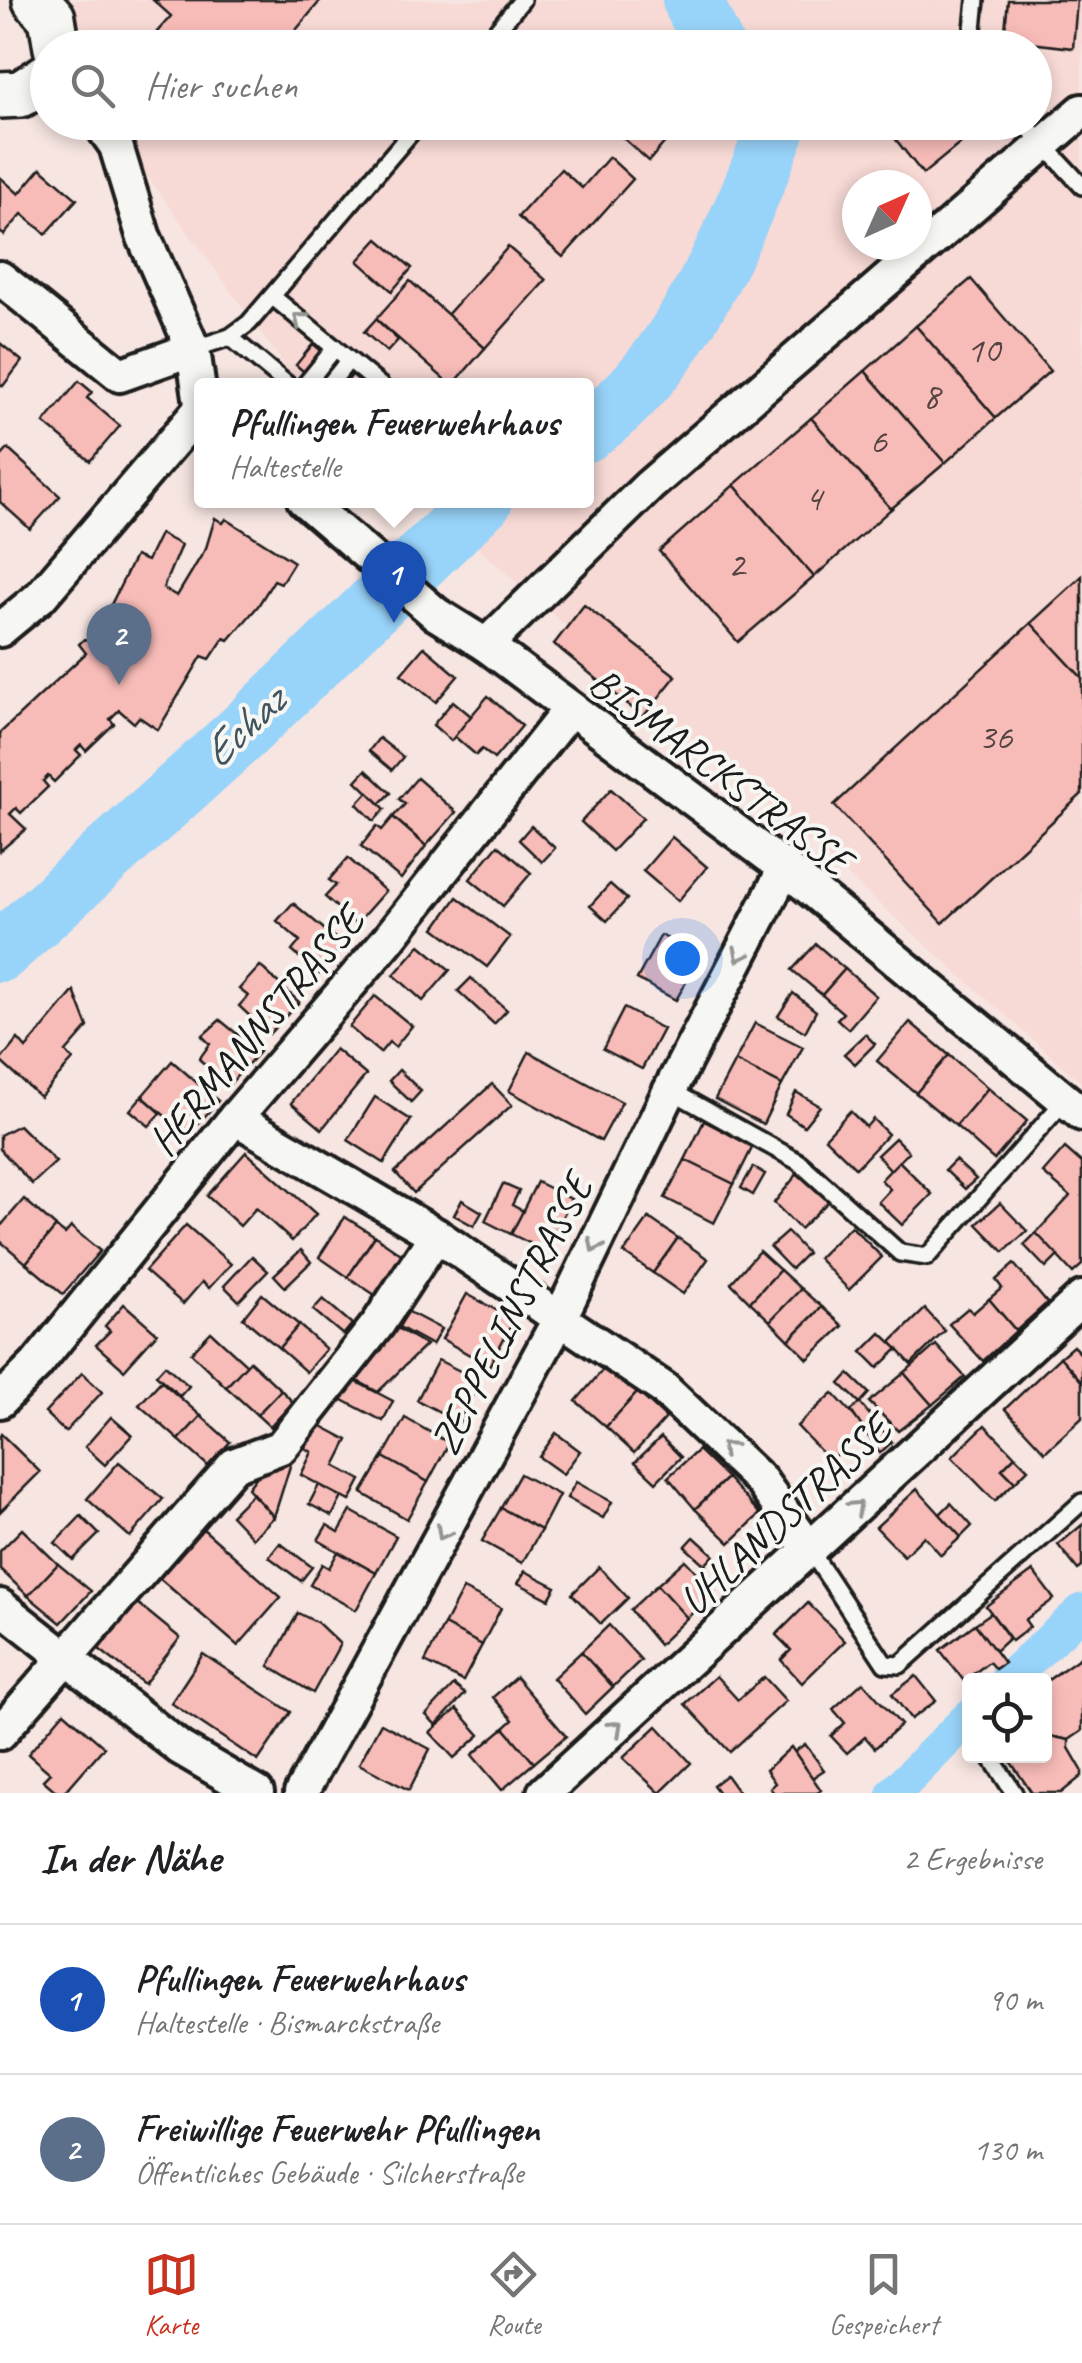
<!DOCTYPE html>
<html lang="de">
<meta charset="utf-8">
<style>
body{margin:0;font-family:Caveat,sans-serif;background:#f6f6f6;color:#202124}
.controls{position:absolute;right:30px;bottom:30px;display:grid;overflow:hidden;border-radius:10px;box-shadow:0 5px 15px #0003}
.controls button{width:90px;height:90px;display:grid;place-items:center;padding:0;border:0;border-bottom:2px solid #e0e0e0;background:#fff;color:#202124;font:50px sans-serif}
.compass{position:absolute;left:842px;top:170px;width:90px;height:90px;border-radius:50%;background:#fff;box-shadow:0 5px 15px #0003;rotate:45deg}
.you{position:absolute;left:682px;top:958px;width:35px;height:35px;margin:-25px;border:8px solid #fff;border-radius:50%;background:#1a73e8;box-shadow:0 0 0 15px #1a73e833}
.badge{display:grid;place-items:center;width:65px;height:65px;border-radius:50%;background:#c8321e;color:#fff;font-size:32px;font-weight:700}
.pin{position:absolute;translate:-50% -82px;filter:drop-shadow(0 2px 5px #0008)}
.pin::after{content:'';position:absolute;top:52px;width:35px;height:30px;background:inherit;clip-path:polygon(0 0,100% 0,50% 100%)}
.popup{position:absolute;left:194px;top:378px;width:400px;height:130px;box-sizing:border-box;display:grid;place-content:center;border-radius:10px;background:#fff;filter:drop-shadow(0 2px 8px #0005);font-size:32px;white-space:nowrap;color:#757577}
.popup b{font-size:38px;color:#202124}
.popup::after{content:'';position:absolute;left:50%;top:100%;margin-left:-20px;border:20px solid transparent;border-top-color:#fff}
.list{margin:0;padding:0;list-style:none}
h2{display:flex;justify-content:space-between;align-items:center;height:130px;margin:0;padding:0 40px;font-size:42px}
h2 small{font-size:32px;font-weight:400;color:#757577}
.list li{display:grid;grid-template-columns:65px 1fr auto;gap:30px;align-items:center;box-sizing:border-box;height:150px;padding:0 40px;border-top:2px solid #e0e0e0}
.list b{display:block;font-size:38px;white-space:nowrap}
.list p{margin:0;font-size:32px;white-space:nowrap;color:#757577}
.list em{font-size:32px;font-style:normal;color:#757577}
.icon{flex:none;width:55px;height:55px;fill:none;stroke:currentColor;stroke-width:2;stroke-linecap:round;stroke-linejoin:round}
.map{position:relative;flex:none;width:1082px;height:1793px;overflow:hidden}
.search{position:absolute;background:#fff;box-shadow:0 5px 15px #0003;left:30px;right:30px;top:30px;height:110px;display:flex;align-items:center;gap:25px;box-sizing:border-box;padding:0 35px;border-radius:55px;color:#757577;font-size:38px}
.sheet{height:430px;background:#fff}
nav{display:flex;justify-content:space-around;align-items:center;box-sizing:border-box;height:140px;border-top:2px solid #e0e0e0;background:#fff;font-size:28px;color:#757577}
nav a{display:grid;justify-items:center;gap:5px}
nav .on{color:#c8321e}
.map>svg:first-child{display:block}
.built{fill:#f7d9d5;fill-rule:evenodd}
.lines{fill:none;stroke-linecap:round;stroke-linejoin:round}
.canal{stroke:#98d3f9;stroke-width:35}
.river{stroke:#98d3f9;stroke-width:60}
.building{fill:#f8bcb8;stroke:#1c1c1c;stroke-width:2.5}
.lane-casing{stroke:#1c1c1c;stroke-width:22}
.street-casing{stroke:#1c1c1c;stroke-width:40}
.secondary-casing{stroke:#1c1c1c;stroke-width:52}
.lane{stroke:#f6f6f2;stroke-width:15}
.street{stroke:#f6f6f2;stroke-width:32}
.secondary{stroke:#f6f6f2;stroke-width:45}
.oneway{stroke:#949492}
.labels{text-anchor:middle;stroke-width:8;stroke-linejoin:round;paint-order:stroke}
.number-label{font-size:38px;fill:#534443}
.street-label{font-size:42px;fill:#1c1c1c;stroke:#f6f6f2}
.water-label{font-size:45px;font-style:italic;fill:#41535e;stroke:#f6f6f2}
</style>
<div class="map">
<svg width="1082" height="1793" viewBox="0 0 1082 1793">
<rect width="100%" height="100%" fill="#f7e5e1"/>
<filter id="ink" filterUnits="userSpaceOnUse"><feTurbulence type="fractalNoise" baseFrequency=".01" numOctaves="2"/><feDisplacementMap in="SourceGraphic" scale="20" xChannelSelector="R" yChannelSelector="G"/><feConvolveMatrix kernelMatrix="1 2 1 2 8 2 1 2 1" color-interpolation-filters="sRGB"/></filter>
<g filter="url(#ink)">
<path class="built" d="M63 0H1082V1083L425 501 586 500V386L299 385 109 123 1034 122V48H54ZM857 185H917V245H857Z"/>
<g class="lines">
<g class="canal">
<path d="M1007 1680 1082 1611"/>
<path d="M894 1793 970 1716"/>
</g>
<g class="river">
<path d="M692 0 715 48"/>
<path d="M586 432C678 371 737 232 775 131L769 122"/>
<path d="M0 952 244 731 483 500"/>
</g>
</g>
<g class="building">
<path d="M153 0H321L281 48H175L157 32 171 16Z"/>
<path d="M1008 0H1077L1073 48 1004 40Z"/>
<path d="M605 122H682L649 161Z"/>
<path d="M882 122H955L967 138 923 174Z"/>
<path d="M609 157 633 179 563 257 518 217 561 169 582 188Z"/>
<path d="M41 168 77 199 46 234 22 214 4 235 0 232V177L19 194Z"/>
<path d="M378 239 412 268 392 291 358 261Z"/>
<path d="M508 247 546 280 485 348 447 315Z"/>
<path d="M971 279 1050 371 996 418 916 326Z"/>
<path d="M410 281 485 348 452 386 376 319Z"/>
<path d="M376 319 398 340 387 352 364 332Z"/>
<path d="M916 326 996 418 945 463 865 371Z"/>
<path d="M0 343 22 361 3 386 0 384Z"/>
<path d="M313 344 352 375 344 386H321L296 365Z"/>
<path d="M865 371 945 463 891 509 811 418Z"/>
<path d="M79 381 92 392 87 398 120 426 90 461 44 423Z"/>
<path d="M811 418 891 509 814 577 734 485Z"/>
<path d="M8 449 60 496 30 529 0 502V458Z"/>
<path d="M734 485 814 577 738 642 659 551Z"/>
<path d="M215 518 223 523 226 519 294 562 281 583 274 580 258 606 229 640 224 638 210 659 202 656 158 730 139 717 134 723 119 710 110 719 114 724 86 751 81 745 76 750 81 755 54 782 48 776 43 781 48 787 21 813 16 808 10 814 26 829 0 851V733L86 653 79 644 84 639 105 643 110 636 100 627 135 556 147 561 160 534 181 545 163 588 177 596 206 548Z"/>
<path d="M1082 576V678L1031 623Z"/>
<path d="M584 605 676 676 643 717 554 644Z"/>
<path d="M1031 623 1082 678V794L943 923 834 805Z"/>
<path d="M424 647 458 676 436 702 401 674Z"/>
<path d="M488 696 522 726 494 759 482 749 476 755 454 736Z"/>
<path d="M453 701 471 716 451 741 433 725Z"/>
<path d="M379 738 403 757 392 770 369 751Z"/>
<path d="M366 770 391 793 380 804 356 781Z"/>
<path d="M417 778 456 812 426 846 393 817 405 804 399 799Z"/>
<path d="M611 789 643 818 612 851 581 822Z"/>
<path d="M368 792 385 809 374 821 357 804Z"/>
<path d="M393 817 426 846 401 879 361 846 377 826 382 830Z"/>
<path d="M531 826 555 848 542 862 519 840Z"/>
<path d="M672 837 707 867 678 901 643 871Z"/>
<path d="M498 845 531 873 503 906 470 879Z"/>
<path d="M348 858 385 891 356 924 325 897 336 885 329 880Z"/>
<path d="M610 884 627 899 607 921 590 906Z"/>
<path d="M457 897 510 937 487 967 435 928Z"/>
<path d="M293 903 343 945 319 974 292 951 300 941 277 921Z"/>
<path d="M661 935 700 957 676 1000 637 979Z"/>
<path d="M816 944 845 969 822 995 792 970Z"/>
<path d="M420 945 450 970 423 1001 394 975Z"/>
<path d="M260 966 299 1002 269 1034 239 1006 248 996 239 989Z"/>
<path d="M845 969 876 996 848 1029 837 1019 843 1013 822 995Z"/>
<path d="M471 978 507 1010 494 1024 458 991Z"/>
<path d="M74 991 88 1027 66 1052 73 1060 40 1097 0 1061 18 1039 26 1048Z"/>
<path d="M793 993 816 1011 805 1032 778 1016Z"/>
<path d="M375 996 412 1026 395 1047 389 1042 380 1053 349 1027Z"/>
<path d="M624 1008 663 1029 642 1069 603 1049Z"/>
<path d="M220 1020 259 1052 228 1086 199 1059 210 1044 202 1036Z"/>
<path d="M910 1022 949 1055 916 1093 877 1061Z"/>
<path d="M755 1023 803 1047 782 1085 735 1061Z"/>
<path d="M865 1034 875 1044 855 1064 844 1054Z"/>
<path d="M335 1049 366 1075 322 1129 291 1103Z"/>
<path d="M529 1052 622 1102 601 1141 509 1091Z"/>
<path d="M949 1055 988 1088 956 1126 916 1093Z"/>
<path d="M172 1061 218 1101 188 1136 142 1096Z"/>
<path d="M735 1061 782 1085 763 1124 715 1099Z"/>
<path d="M399 1070 421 1091 411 1102 389 1081Z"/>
<path d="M492 1084 512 1105 414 1193 395 1172Z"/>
<path d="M988 1088 1027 1121 994 1160 956 1126Z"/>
<path d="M796 1092 820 1106 804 1126 786 1114Z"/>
<path d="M142 1096 161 1113 149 1126 130 1110Z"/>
<path d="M375 1097 411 1120 384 1163 348 1140Z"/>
<path d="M850 1111 866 1127 873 1119 888 1134 856 1168 825 1138Z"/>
<path d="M704 1121 753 1146 734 1184 685 1160Z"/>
<path d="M19 1125 56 1162 32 1184 0 1149V1135Z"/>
<path d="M895 1138 909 1152 891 1170 877 1155Z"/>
<path d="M1065 1148 1082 1163V1265L1073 1273 1036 1233 1070 1196 1043 1173Z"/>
<path d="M246 1152 316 1214 292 1241 256 1208 240 1226 207 1196Z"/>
<path d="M685 1160 734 1184 714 1223 665 1198Z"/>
<path d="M955 1160 976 1179 965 1189 945 1170Z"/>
<path d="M899 1161 932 1194 902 1225 878 1202 890 1189 881 1180Z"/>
<path d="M753 1167 765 1174 753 1195 741 1188Z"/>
<path d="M798 1173 831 1199 800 1229 774 1203Z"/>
<path d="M537 1182 571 1199 546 1251 511 1234Z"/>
<path d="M503 1184 519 1191 512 1205 523 1211 511 1234 485 1221Z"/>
<path d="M24 1199 56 1227 26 1263 0 1241V1227Z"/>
<path d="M462 1200 482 1212 474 1226 454 1215Z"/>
<path d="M1000 1203 1027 1231 1004 1252 977 1224Z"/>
<path d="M345 1217 375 1236 348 1277 319 1257Z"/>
<path d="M649 1218 678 1238 653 1273 624 1253Z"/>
<path d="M186 1225 231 1264 209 1288 202 1282 183 1304 145 1271Z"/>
<path d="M851 1226 882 1257 849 1290 818 1258Z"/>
<path d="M56 1227 65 1234 71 1227 100 1251 63 1294 26 1263Z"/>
<path d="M787 1232 807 1253 791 1269 770 1247Z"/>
<path d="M1036 1233 1058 1256 1046 1268 1024 1245Z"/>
<path d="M375 1236 404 1256 378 1297 348 1277Z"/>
<path d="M678 1238 708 1259 683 1294 653 1273Z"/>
<path d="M301 1250 311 1262 285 1287 274 1275Z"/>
<path d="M759 1251 780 1270 750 1302 731 1283Z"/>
<path d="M252 1256 268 1271 239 1301 224 1286Z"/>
<path d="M1014 1264 1047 1303 1016 1331 989 1299 1002 1288 996 1280Z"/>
<path d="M780 1270 801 1289 770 1321 750 1302Z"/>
<path d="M801 1289 822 1307 789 1340 770 1321Z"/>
<path d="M262 1294 299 1325 279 1348 243 1318Z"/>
<path d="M467 1294 514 1320 489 1366 442 1339Z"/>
<path d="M323 1299 352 1324 343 1335 313 1310Z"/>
<path d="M989 1299 1016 1331 983 1361 949 1324 968 1308 973 1313Z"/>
<path d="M124 1304 157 1333 124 1370 96 1345 110 1331 105 1326Z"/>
<path d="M822 1307 843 1326 808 1359 789 1340Z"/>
<path d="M925 1309 945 1331 911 1364 891 1342Z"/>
<path d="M407 1311 441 1329 432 1345 399 1327Z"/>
<path d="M299 1325 326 1349 306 1372 279 1348Z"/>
<path d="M397 1328 426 1345 378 1392 347 1375Z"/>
<path d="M211 1332 247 1365 226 1387 191 1353Z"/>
<path d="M881 1333 898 1349 878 1368 862 1352Z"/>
<path d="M936 1345 965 1377 932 1405 904 1373Z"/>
<path d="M1073 1346 1082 1355V1382L1060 1357Z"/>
<path d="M1060 1357 1082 1382V1418L1045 1452 1005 1409Z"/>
<path d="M438 1360 480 1381 459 1422 417 1400Z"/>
<path d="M250 1361 281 1390 257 1415 226 1387Z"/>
<path d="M165 1365 189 1386 180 1396 156 1375Z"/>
<path d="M607 1365 638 1392 606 1427 576 1401Z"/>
<path d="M82 1373 102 1392 65 1432 45 1413Z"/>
<path d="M904 1373 932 1405 898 1431 869 1402Z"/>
<path d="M849 1374 869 1393 860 1403 840 1384Z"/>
<path d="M351 1379 393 1401 383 1421 341 1399Z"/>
<path d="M161 1381 201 1416 179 1440 139 1405Z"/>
<path d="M281 1390 293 1402 270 1427 257 1415Z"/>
<path d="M638 1392 666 1418 634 1453 606 1427Z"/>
<path d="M833 1393 865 1428 830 1461 797 1426Z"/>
<path d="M860 1403 892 1442 880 1453 851 1411Z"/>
<path d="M201 1416 230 1442 208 1466 179 1440Z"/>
<path d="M111 1417 132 1435 105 1465 85 1447Z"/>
<path d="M405 1418 449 1443 428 1482 383 1457Z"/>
<path d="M316 1423 348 1440 335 1466 361 1480 350 1501 301 1475 312 1452 303 1447Z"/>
<path d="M985 1425 1015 1456 1002 1469 1015 1482 995 1501 952 1457Z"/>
<path d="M556 1433 580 1451 563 1474 539 1457Z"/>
<path d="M1 1434 40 1472 0 1512V1436Z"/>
<path d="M661 1437 681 1457 656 1482 635 1462Z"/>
<path d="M698 1450 727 1478 695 1509 668 1477Z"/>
<path d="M273 1455 291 1463 274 1517 248 1488Z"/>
<path d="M1015 1456 1028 1469 1015 1482 1002 1469Z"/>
<path d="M383 1457 428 1482 407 1519 362 1493Z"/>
<path d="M119 1462 163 1499 130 1537 87 1499Z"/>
<path d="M520 1474 559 1495 541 1530 501 1508Z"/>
<path d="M727 1478 760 1514 730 1543 695 1509Z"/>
<path d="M576 1482 612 1502 603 1518 567 1498Z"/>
<path d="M319 1485 342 1497 332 1516 309 1504Z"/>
<path d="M917 1489 961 1537 941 1555 924 1536 904 1556 876 1527Z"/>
<path d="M252 1494 274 1517 253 1538 231 1515Z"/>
<path d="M951 1503 972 1526 961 1537 940 1514Z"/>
<path d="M501 1508 541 1530 522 1563 482 1541Z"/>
<path d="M351 1511 396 1536 376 1573 318 1540 327 1525 339 1532Z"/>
<path d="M81 1516 99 1534 73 1560 55 1543Z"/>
<path d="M1082 1525V1567L1078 1570 1058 1545Z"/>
<path d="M202 1528 281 1597 238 1646 159 1578Z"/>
<path d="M22 1529 58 1564 28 1596 0 1569V1551Z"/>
<path d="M694 1537 714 1555 705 1565 685 1547Z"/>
<path d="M280 1543 312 1567 301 1581 269 1557Z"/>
<path d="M338 1552 376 1573 356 1610 310 1585 322 1564 329 1568Z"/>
<path d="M685 1560 715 1592 687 1618 657 1585Z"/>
<path d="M58 1564 91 1591 61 1623 28 1596Z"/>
<path d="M599 1567 628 1598 601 1624 572 1594Z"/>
<path d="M525 1571 556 1587 549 1599 518 1583Z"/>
<path d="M1033 1571 1054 1599 1025 1620 1030 1627 1012 1641 986 1606Z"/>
<path d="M657 1585 687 1618 659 1645 630 1610Z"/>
<path d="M463 1589 501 1608 482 1645 444 1625Z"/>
<path d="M136 1602 180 1638 144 1684 99 1649Z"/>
<path d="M808 1603 845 1641 802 1683 781 1660 791 1650 776 1635Z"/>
<path d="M298 1613 318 1623 340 1644 313 1693 269 1666Z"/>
<path d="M991 1613 1009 1638 995 1651 975 1624Z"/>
<path d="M975 1624 1004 1663 995 1669 989 1662 964 1681 940 1650Z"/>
<path d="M444 1625 482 1645 463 1681 425 1662Z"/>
<path d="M609 1625 641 1660 613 1687 581 1652Z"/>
<path d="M581 1652 613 1687 585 1714 553 1678Z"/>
<path d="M203 1654 291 1712 258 1761 171 1703Z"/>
<path d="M1082 1656V1731L1069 1740 1044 1735V1683Z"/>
<path d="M716 1676 738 1700 764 1677 786 1701 730 1752 685 1704Z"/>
<path d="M916 1676 936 1701 911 1719 892 1694Z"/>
<path d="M516 1677 566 1736 534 1763 504 1728 513 1720 493 1697Z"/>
<path d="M863 1682 901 1725 875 1748 865 1737 847 1753 831 1736 845 1723 833 1709Z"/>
<path d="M454 1685 465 1694 436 1725 426 1715Z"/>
<path d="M457 1709 480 1735 454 1758 430 1732Z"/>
<path d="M64 1712 104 1747 64 1793H58L43 1780 50 1773 28 1754Z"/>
<path d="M381 1723 430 1749 409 1790 359 1764Z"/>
<path d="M657 1726 691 1763 660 1793 623 1758Z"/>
<path d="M504 1728 534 1763 502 1790 472 1755Z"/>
<path d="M1044 1735 1069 1740V1748L1082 1770V1776L1061 1793H1032L1010 1761 1011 1756H1044Z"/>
<path d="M805 1744 824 1770 812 1778 794 1752Z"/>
<path d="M791 1747 821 1790 817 1793H774L770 1788 775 1783 766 1770Z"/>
<path d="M726 1775 739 1793H719L713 1785Z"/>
</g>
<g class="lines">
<defs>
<g id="lane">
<path d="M482 48 522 0"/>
<path d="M971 48 976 0"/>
<path d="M1023 122 1082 186"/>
<path d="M273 297 381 386"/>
<path d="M230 337 289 386"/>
<path d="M193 349 230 337 249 323 420 122"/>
<path d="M304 386 335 348"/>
<path d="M328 386 349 360"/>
<path d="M670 1090 799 1162 900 1253 927 1257 1066 1099"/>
<path d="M810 1550 885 1664 900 1665 1082 1502"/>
<path d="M990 1756 1014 1793"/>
</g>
<g id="street">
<path d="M99 122 116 146 143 235 193 349 202 411"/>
<path d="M0 278 120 375 193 349"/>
<path d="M304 500 436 614 486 645 785 868 1082 1114"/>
<path d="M0 630 40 597 200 410"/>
<path d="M486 645 649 486 1082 111"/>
<path d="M235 1118 436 1235 663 1388 761 1481 810 1550"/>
<path d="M0 1401 36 1365 235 1118 386 942 570 709"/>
<path d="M0 1606 180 1748 257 1793"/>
<path d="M0 1733 234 1465 281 1447 378 1324 436 1235"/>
<path d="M301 1793 560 1318 670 1090 785 868"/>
<path d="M544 1793 1082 1298"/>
</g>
<g id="secondary">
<path d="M36 0 52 18 57 48"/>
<path d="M0 95 21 94 48 76"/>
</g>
</defs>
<use href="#lane" class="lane-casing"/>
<use href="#street" class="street-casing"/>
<use href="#secondary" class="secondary-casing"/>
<use href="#lane" class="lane"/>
<use href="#street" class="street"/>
<use href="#secondary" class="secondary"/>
</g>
<defs><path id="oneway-chevron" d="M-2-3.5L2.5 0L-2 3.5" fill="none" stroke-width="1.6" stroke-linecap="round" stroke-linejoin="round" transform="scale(2.5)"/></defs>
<g class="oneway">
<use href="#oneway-chevron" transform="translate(300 319) rotate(-141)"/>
<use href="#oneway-chevron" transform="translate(740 955) rotate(117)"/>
<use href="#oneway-chevron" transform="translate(595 1246) rotate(116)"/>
<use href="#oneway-chevron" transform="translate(727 1448) rotate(-137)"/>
<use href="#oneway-chevron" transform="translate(856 1507) rotate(-43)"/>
<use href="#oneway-chevron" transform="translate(443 1533) rotate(119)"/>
<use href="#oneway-chevron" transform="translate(616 1727) rotate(-43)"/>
</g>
</g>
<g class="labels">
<g class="number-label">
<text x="983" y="362">10</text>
<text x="931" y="408">8</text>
<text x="878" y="453">6</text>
<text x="813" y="510">4</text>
<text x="736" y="577">2</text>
<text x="995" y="749">36</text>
</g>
<g class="street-label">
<text transform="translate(721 770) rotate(37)" y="15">BISMARCKSTRASSE</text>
<text transform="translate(255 1030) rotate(-50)" y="15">HERMANNSTRASSE</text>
<text transform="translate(510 1314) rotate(-63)" y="15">ZEPPELINSTRASSE</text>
<text transform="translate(784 1514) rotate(-43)" y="15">UHLANDSTRASSE</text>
</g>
<g class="water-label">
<text transform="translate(242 726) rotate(-43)" y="16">Echaz</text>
</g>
</g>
</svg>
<div class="controls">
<button><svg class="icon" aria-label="locate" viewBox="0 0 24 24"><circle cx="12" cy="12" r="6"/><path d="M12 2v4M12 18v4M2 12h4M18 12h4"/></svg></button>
</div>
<svg class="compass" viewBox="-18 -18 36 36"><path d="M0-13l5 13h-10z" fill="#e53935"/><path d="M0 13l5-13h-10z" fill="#757577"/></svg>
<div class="you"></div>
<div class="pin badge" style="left:394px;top:623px;background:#1a4fb4">1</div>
<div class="popup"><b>Pfullingen Feuerwehrhaus</b>Haltestelle</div>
<div class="pin badge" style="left:119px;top:685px;background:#5c6f8a">2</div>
<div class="search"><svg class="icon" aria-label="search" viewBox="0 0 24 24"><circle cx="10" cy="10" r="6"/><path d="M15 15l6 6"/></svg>Hier suchen</div>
</div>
<section class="sheet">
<h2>In der Nähe<small>2 Ergebnisse</small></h2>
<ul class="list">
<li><span class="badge" style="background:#1a4fb4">1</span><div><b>Pfullingen Feuerwehrhaus</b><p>Haltestelle · Bismarckstraße</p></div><em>90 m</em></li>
<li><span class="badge" style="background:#5c6f8a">2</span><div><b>Freiwillige Feuerwehr Pfullingen</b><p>Öffentliches Gebäude · Silcherstraße</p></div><em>130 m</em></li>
</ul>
</section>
<nav>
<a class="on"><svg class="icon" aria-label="map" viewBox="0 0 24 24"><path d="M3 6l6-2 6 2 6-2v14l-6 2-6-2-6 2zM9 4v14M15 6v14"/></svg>Karte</a>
<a><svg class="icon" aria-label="directions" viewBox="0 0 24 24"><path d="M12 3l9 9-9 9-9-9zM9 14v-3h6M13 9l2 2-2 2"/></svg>Route</a>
<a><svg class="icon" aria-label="saved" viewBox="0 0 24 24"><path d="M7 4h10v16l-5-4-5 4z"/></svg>Gespeichert</a>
</nav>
